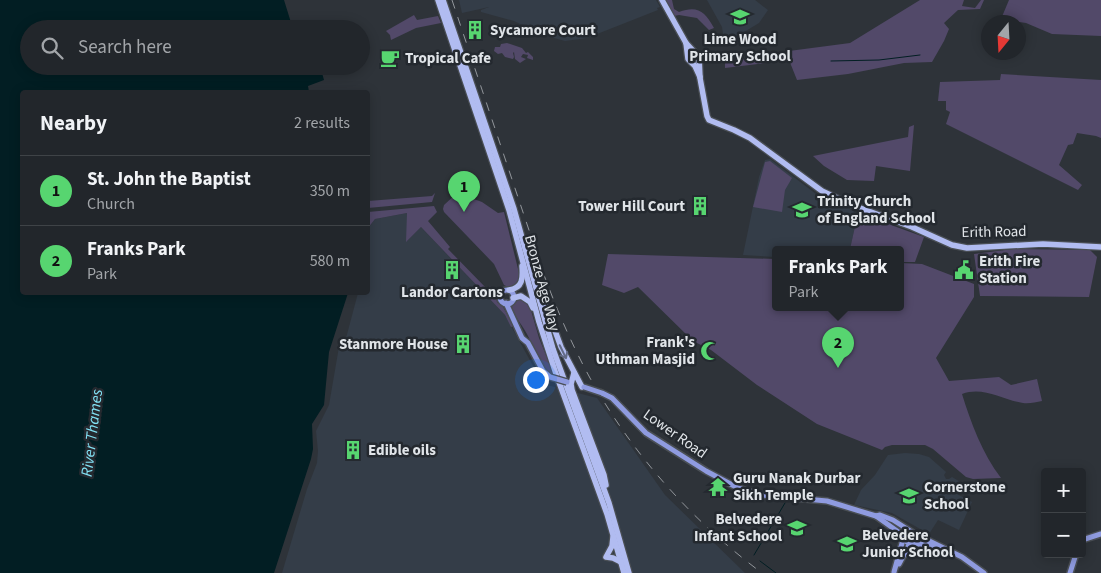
<!DOCTYPE html>
<html lang="en">
<head>
<meta charset="utf-8">
<style>
	:root { --surface:#22262b; --page:#2a2e33; --text:#f1f3f6; --muted:#a2a5a9; --line:#3f4347; --accent:#57d570 }
	body { margin:0; font-family:"Source Sans 3",sans-serif; background:var(--page); color:var(--text) }
	.controls { position:absolute; right:15px; bottom:15px; display:grid; overflow:hidden; border-radius:5px; box-shadow:0 2px 12px #0003 }
	.controls button { width:45px; height:45px; display:grid; place-items:center; padding:0; border:0; border-bottom:1px solid var(--line); background:var(--surface); color:var(--text); font:25px sans-serif }
	.compass { position:absolute; left:981px; top:15px; width:45px; height:45px; border-radius:50%; background:var(--surface); box-shadow:0 2px 12px #0003; rotate:198deg }
	.you { position:absolute; left:535px; top:379px; width:18px; height:18px; margin:-12px; border:4px solid #fff; border-radius:50%; background:#1a73e8; box-shadow:0 0 0 8px #1a73e833 }
	.badge { display:grid; place-items:center; width:32px; height:32px; border-radius:50%; background:var(--accent); color:#111; font-size:16px; font-weight:700 }
	.pin { position:absolute; translate:-50% -41px; filter:drop-shadow(0 1px 2px #0008) }
	.pin::after { content:''; position:absolute; top:26px; width:18px; height:15px; background:inherit; clip-path:polygon(0 0,100% 0,50% 100%) }
	.popup { position:absolute; left:772px; top:246px; width:132px; height:65px; box-sizing:border-box; display:grid; place-content:center; border-radius:5px; background:var(--surface); filter:drop-shadow(0 1px 4px #0005); font-size:16px; white-space:nowrap; color:var(--muted) }
	.popup b { font-size:19px; color:var(--text) }
	.popup::after { content:''; position:absolute; left:50%; top:100%; margin-left:-10px; border:10px solid transparent; border-top-color:var(--surface) }
	.list { margin:0; padding:0; list-style:none }
	h2 { display:flex; justify-content:space-between; align-items:center; height:65px; margin:0; padding:0 20px; font-size:21px }
	h2 small { font-size:16px; font-weight:400; color:var(--muted) }
	.list li { display:grid; grid-template-columns:32px 1fr auto; gap:15px; align-items:center; box-sizing:border-box; height:70px; padding:0 20px; border-top:1px solid var(--line) }
	.list b { display:block; font-size:19px; white-space:nowrap }
	.list p { margin:0; font-size:16px; white-space:nowrap; color:var(--muted) }
	.list em { font-size:16px; font-style:normal; color:var(--muted) }
	.icon { flex:none; width:28px; height:28px; fill:none; stroke:currentColor; stroke-width:2; stroke-linecap:round; stroke-linejoin:round }
	.map { position:relative; flex:none; width:1101px; height:573px; overflow:hidden }
	.search { position:absolute; background:var(--surface); box-shadow:0 2px 12px #0003; left:20px; top:20px; width:350px; height:55px; display:flex; align-items:center; gap:12px; box-sizing:border-box; padding:0 18px; border-radius:28px; color:var(--muted); font-size:19px }
	.panel { position:absolute; background:var(--surface); box-shadow:0 2px 12px #0003; left:20px; top:90px; width:350px; height:205px; border-radius:5px }
	.map>svg:first-child { display:block }
</style>
</head>
<body>
<div class="map">
<svg width="1101" height="573" viewBox="0 0 1101 573">
	<rect width="100%" height="100%" fill="#2e3339"/>
	<g fill="#343d48">
		<path d="M459,0H656L660,7L657,8L658,10L587,38L565,41L543,35L514,21L481,12V10L489,7L462,13Z"/>
		<path d="M707,0H755L768,10L759,23L731,40L723,34L722,27Z"/>
		<path d="M770,159L816,194L858,213L850,249H776L775,257L743,255L759,177L765,160Z"/>
		<path d="M407,213V241L421,227L505,315L543,384L597,398L665,495L745,573H282L307,489L317,463L318,451L316,431L329,405L340,341L345,342L358,293L368,292V228L375,219Z"/>
		<path d="M905,453L919,454L929,457L946,472L944,475L946,479H949L952,477L962,483L955,493L972,502L959,530L938,520L929,534L892,513L854,505L861,490L875,475L888,455Z"/>
	</g>
	<g fill="#524969">
		<path d="M663,0H672L674,9L679,12C697,5 705,11 714,28L709,30L697,18L679,15L674,16Z"/>
		<path d="M920,0H964L962,6L975,8L981,0H984L980,9L958,10L944,23L949,29L944,41L932,62L904,63L848,74L797,80L789,60L725,68V63L789,51L850,43Z"/>
		<path d="M1009,0H1101V36L1052,34L1026,23L1001,19Z"/>
		<path d="M414,15L417,20L438,16L441,23L416,28L391,40L390,35L386,31Z"/>
		<path d="M507,43L522,48L526,53L528,52L533,57V60L527,58L528,55L523,54L521,57L526,59L520,63L515,59L514,52L513,53L514,57L513,59L505,57L502,53L498,54L494,51L495,47H500L501,44Z"/>
		<path d="M1001,74L1101,80V138L1096,136L1077,133L1073,144L1068,145L1059,165L1082,185L1078,190L946,124L950,112L946,110V101H938L940,82L1000,80Z"/>
		<path d="M914,125L910,171L876,166L874,181L847,180L824,166L813,156L908,137L909,127Z"/>
		<path d="M770,161L792,178L785,190L782,212L753,207L765,162Z"/>
		<path d="M435,193L432,202L368,208V201L432,196Z"/>
		<path d="M457,193L482,202L498,213L504,212L520,277L516,285L508,287L504,285L494,264L444,212L443,209L444,205Z"/>
		<path d="M434,206L437,212L428,221L450,247L448,249L487,289L490,286L495,293L497,302L503,307L514,326L511,327L505,315L421,227L406,242L407,213L375,219L368,228V212Z"/>
		<path d="M858,213L924,237L915,262H901L900,249H850Z"/>
		<path d="M1013,249L1090,250L1097,257L1089,297L980,296L974,254Z"/>
		<path d="M608,254L775,259L776,307H900L901,263L922,264L974,284V297L936,358L949,381L999,377L1011,385L1037,379L1042,401C1036,402 1029,404 1023,403C1002,400 984,386 962,394C971,423 982,453 1001,478L973,479L966,477L933,449L925,445H892L885,447L882,450L817,424L757,385L711,350L693,341L638,287L624,293L602,285Z"/>
		<path d="M519,298L525,300L530,307L539,338L554,375H551C539,366 535,351 529,338C524,326 513,317 511,303Z"/>
	</g>
	<path fill="#021e23" d="M0,0H284L293,29H29V66H320L324,80L308,86L309,92H22V292L348,293L329,352L324,405L312,424L313,449L311,459L274,573H0Z"/>
	<g fill="none" stroke-linecap="round" stroke-linejoin="round">
		<g stroke="#021e23" stroke-width="1">
			<path d="M831,61L879,60L920,55"/>
			<path d="M754,555L785,503"/>
			<path d="M760,561L776,573"/>
		</g>
		<g stroke="#4a4f55" stroke-width="8">
			<g id="secondary">
				<circle cx="507" cy="297" r="7"/>
				<path d="M506,303L522,338L528,343L543,371"/>
				<path d="M602,393L612,398L646,433L706,471L738,488L761,495L827,501L876,516L880,515L893,520L915,534L962,557L984,573"/>
				<path d="M876,516L904,536L894,572"/>
				<path d="M904,539L907,542L937,547"/>
				<path d="M1082,540L1101,534"/>
				<path d="M899,564L910,543"/>
				<path d="M1070,573L1076,554"/>
			</g>
		</g>
		<g stroke="#4a4f55" stroke-width="8">
			<g id="primary">
				<path d="M438,0L509,210L539,322L556,374L607,514L624,573"/>
				<path d="M443,0L514,209L553,349L609,503L629,573"/>
				<path d="M662,0L686,43L688,59L695,66L700,77"/>
				<path d="M686,43L699,57L700,78L707,116L709,120L734,130L750,138L822,191L852,205L912,227L952,245L967,248L1043,244L1101,247"/>
				<path d="M509,290C523,288 523,278 522,266"/>
				<path d="M540,290L561,347L582,387"/>
				<path d="M513,298L521,296L530,302L533,308"/>
				<path d="M574,373L571,384L572,390L604,475L606,485"/>
				<path d="M613,537L612,546L606,557L613,558L621,562"/>
			</g>
		</g>
		<use href="#secondary" stroke="#8f9be0" stroke-width="5"/>
		<use href="#primary" stroke="#b1bcf1" stroke-width="5.5"/>
		<path stroke="#92969b" stroke-width="1" stroke-dasharray="9 9" stroke-linecap="butt" d="M452,0L544,275C557,310 572,345 590,378C633,455 692,521 762,573"/>
		<g stroke="#4a4f55" stroke-width="8" stroke-linecap="butt">
			<g id="secondary-bridge">
				<path d="M543,371L550,377L567,382"/>
				<path d="M584,387L602,393"/>
			</g>
		</g>
		<use href="#secondary-bridge" stroke="#8f9be0" stroke-width="5"/>
	</g>
	<defs><path id="oneway-shaft" d="M-6 0H5M1.5-3L5.5 0L1.5 3" fill="none" stroke-width="1.6" stroke-linecap="round" stroke-linejoin="round" transform="scale(1.25)"/></defs>
	<use stroke="#636b86" href="#oneway-shaft" transform="translate(563 352) rotate(64)"/>
	<defs>
		<g id="school-bare" transform="scale(1.5)"><path d="M0-5L7-2L0 1L-7-2ZM-4 1L0 2.5L4 1V4Q0 6-4 4Z" fill="#57d570" stroke="#24292f" stroke-width="2.5" paint-order="stroke"/></g>
		<g id="building-bare" transform="scale(1.5)"><path d="M-4-6H4V6H1V3H-1V6H-4ZM-2.5-4.3h1.7v1.8h-1.7ZM.8-4.3h1.7v1.8H.8ZM-2.5-1h1.7V.8h-1.7ZM.8-1h1.7V.8H.8Z" fill="#57d570" stroke="#24292f" stroke-width="2.5" paint-order="stroke"/></g>
		<g id="cafe-bare" transform="scale(1.5)"><path d="M-5.5-4.5H6V0H3Q3 3.5 0 3.5H-2.5Q-5.5 3.5-5.5 0ZM3-3.2v2h1.7v-2ZM-6 4.5H4V6H-6Z" fill="#57d570" stroke="#24292f" stroke-width="2.5" paint-order="stroke"/></g>
		<g id="civic-bare" transform="scale(1.5)"><path d="M-.6-6.5H3V-4.5H.6V-3L4-1V1h2V6H-6V1h2V-1L-.6-3ZM-1.2 2.5V6h2.4V2.5Z" fill="#57d570" stroke="#24292f" stroke-width="2.5" paint-order="stroke"/></g>
		<g id="mosque-bare" transform="scale(1.5)"><path d="M3.5-4.9A6 6 0 1 0 3.5 4.9A5 5 0 1 1 3.5-4.9Z" fill="#57d570" stroke="#24292f" stroke-width="2.5" paint-order="stroke"/></g>
		<g id="temple-bare" transform="scale(1.5)"><path d="M0-6L5-2H3V0L6.5 2.5H4V6H1.5V3h-3V6H-4V2.5H-6.5L-3 0V-2H-5Z" fill="#57d570" stroke="#24292f" stroke-width="2.5" paint-order="stroke"/></g>
	</defs>
	<g fill-rule="evenodd">
		<use href="#school-bare" x="740" y="17"/>
		<use href="#building-bare" x="475" y="30"/>
		<use href="#cafe-bare" x="390" y="58"/>
		<use href="#building-bare" x="700" y="206"/>
		<use href="#school-bare" x="802" y="210"/>
		<use href="#building-bare" x="452" y="270"/>
		<use href="#civic-bare" x="964" y="270"/>
		<use href="#building-bare" x="463" y="344"/>
		<use href="#mosque-bare" x="710" y="351"/>
		<use href="#building-bare" x="353" y="450"/>
		<use href="#temple-bare" x="718" y="487"/>
		<use href="#school-bare" x="909" y="496"/>
		<use href="#school-bare" x="797" y="528"/>
		<use href="#school-bare" x="847" y="544"/>
	</g>
	<g text-anchor="middle" dominant-baseline="central" stroke-width="5" stroke-linejoin="round" paint-order="stroke">
		<g font-size="15" font-weight="bold" fill="#e0e4e8" stroke="#24292f" text-anchor="start">
			<text x="490" y="30">Sycamore Court</text>
			<text x="740" y="39" text-anchor="middle">Lime Wood<tspan x="740" dy="17">Primary School</tspan></text>
			<text x="405" y="58">Tropical Cafe</text>
			<text x="817" y="201">Trinity Church<tspan x="817" dy="17">of England School</tspan></text>
			<text x="685" y="206" text-anchor="end">Tower Hill Court</text>
			<text x="979" y="261">Erith Fire<tspan x="979" dy="17">Station</tspan></text>
			<text x="452" y="292" text-anchor="middle">Landor Cartons</text>
			<text x="695" y="342" text-anchor="end">Frank's<tspan x="695" dy="17">Uthman Masjid</tspan></text>
			<text x="448" y="344" text-anchor="end">Stanmore House</text>
			<text x="368" y="450">Edible oils</text>
			<text x="733" y="478">Guru Nanak Durbar<tspan x="733" dy="17">Sikh Temple</tspan></text>
			<text x="924" y="487">Cornerstone<tspan x="924" dy="17">School</tspan></text>
			<text x="782" y="519" text-anchor="end">Belvedere<tspan x="782" dy="17">Infant School</tspan></text>
			<text x="862" y="535">Belvedere<tspan x="862" dy="17">Junior School</tspan></text>
		</g>
		<g font-size="15" fill="#e0e4e8" stroke="#24292f">
			<text transform="translate(994 232) rotate(-1)">Erith Road</text>
			<text transform="translate(542 283) rotate(75)">Bronze Age Way</text>
			<text transform="translate(675 434) rotate(35)">Lower Road</text>
		</g>
		<g font-size="16" font-style="italic" fill="#83e3f6" stroke="#24292f">
			<text transform="translate(92 433) rotate(-83)">River Thames</text>
		</g>
	</g>
</svg>
<div class="controls">
<button>+</button>
<button>−</button>
</div>
<svg class="compass" viewBox="-18 -18 36 36"><path d="M0-13l5 13h-10z" fill="#e53935"/><path d="M0 13l5-13h-10z" fill="#a2a5a9"/></svg>
<div class="you"></div>
<div class="pin badge" style="left:464px;top:212px">1</div>
<div class="pin badge" style="left:838px;top:368px">2</div>
<div class="popup"><b>Franks Park</b>Park</div>
<div class="search"><svg class="icon" aria-label="search" viewBox="0 0 24 24"><circle cx="10" cy="10" r="6"/><path d="M15 15l6 6"/></svg>Search here</div>
<section class="panel">
<h2>Nearby<small>2 results</small></h2>
<ul class="list">
<li><span class="badge">1</span><div><b>St. John the Baptist</b><p>Church</p></div><em>350 m</em></li>
<li><span class="badge">2</span><div><b>Franks Park</b><p>Park</p></div><em>580 m</em></li>
</ul>
</section>
</div>
</body>
</html>
